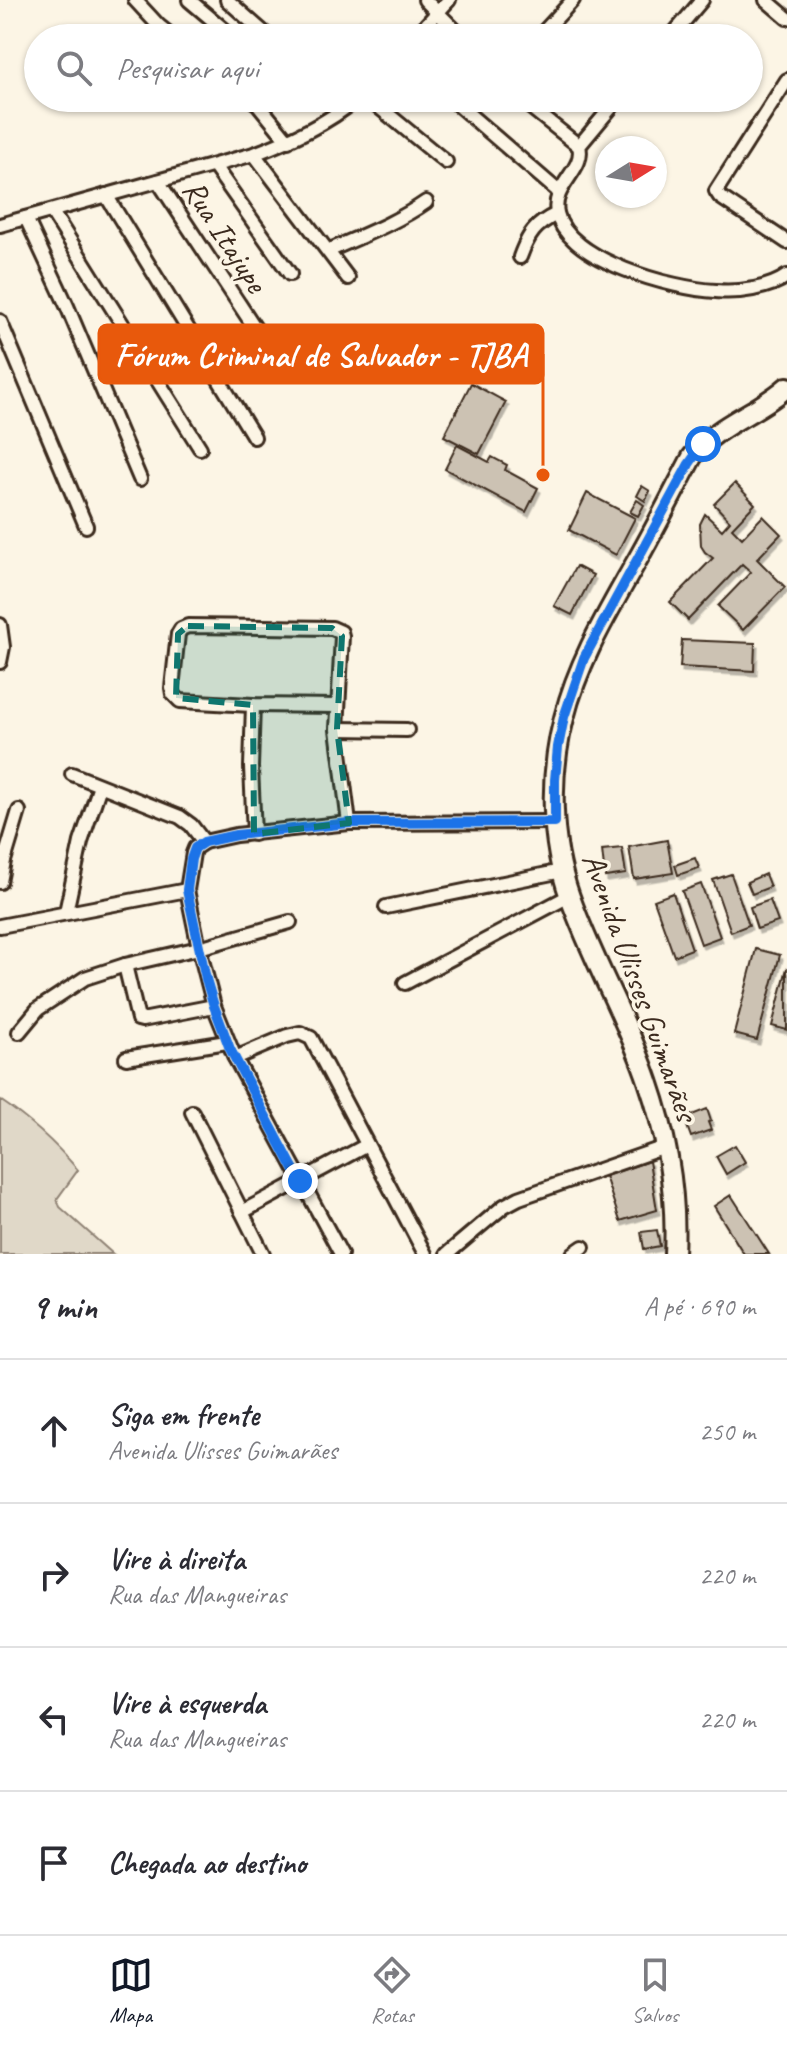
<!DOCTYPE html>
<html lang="pt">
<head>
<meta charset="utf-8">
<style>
	:root { --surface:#fff; --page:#f7f7f7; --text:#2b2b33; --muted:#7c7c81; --line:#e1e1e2; --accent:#111827 }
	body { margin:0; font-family:Caveat,sans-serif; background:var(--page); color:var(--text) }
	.compass { position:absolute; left:595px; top:136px; width:72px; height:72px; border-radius:50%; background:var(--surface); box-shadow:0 2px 6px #0004; rotate:79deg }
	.stop { position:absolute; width:24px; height:24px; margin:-18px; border:6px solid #1a73e8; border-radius:50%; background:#fff }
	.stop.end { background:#1a73e8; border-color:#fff; box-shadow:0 2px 8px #0008 }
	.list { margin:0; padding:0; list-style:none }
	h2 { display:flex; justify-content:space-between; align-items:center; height:104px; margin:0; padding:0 32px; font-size:34px }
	h2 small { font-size:26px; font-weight:400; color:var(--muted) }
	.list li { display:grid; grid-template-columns:52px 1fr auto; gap:24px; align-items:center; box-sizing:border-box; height:144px; padding:0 32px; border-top:2px solid var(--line) }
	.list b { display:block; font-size:30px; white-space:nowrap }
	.list p { margin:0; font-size:26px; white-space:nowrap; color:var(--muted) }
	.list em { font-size:26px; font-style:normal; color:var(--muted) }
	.icon { flex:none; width:44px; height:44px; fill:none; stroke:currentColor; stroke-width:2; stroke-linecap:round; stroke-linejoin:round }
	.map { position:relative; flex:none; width:787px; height:1254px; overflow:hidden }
	.search { position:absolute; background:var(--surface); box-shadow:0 2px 6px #0004; left:24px; right:24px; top:24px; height:88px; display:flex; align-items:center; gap:20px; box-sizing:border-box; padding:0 28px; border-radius:44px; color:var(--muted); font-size:30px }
	.sheet { height:680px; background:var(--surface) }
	nav { display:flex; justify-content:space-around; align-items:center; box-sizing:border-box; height:112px; border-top:2px solid var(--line); background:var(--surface); font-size:22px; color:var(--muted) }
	nav a { display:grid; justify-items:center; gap:4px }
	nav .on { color:var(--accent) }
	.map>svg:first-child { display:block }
</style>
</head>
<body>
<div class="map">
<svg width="787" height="1254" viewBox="0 0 787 1254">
	<defs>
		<filter id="shadow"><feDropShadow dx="2.5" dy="4.5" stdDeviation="0" flood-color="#0004"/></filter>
	</defs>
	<rect width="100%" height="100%" fill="#fcf5e5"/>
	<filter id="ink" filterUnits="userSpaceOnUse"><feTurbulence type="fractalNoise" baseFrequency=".0125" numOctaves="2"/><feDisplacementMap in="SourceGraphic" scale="16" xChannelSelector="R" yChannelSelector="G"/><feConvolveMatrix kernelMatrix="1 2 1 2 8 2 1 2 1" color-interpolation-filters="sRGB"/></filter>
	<g filter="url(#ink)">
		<path fill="#e0d8c8" stroke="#8e8173" stroke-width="2" d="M0,1100C30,1120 55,1143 78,1170L57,1199L60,1207L113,1254H0Z"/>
		<g fill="#ccc2b3" stroke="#3b2a1e" stroke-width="2" filter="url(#shadow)">
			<path d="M471,383L506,402L479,454L444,436Z"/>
			<path d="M457,445L489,462L492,457L507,465L505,470L538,488L526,512L445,469Z"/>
			<path d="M735,483L755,504L732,528L742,538L763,516L781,534L757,559L785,587L743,630L718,606L751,572L742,564L688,620L670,602L713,558L705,552L701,546L700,524L705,514L722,530L730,521L714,504Z"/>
			<path d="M642,486L650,491L645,501L637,496Z"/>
			<path d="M587,493L635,518L616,555L569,530Z"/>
			<path d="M637,500L644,505L638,516L630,512Z"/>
			<path d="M576,566L593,575L572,615L554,606Z"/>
			<path d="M682,640L755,643L754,671L680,667Z"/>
			<path d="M667,840L673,873L634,879L629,847Z"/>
			<path d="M622,848L626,874L605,877L602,850Z"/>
			<path d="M695,858L699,868L678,875L675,865Z"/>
			<path d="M731,874L749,925L731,932L713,880Z"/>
			<path d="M765,874L770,887L752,894L747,882Z"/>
			<path d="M701,884L720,937L701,944L682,891Z"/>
			<path d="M673,893L692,949L674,956L654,900Z"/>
			<path d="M770,900L778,922L757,929L750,907Z"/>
			<path d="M756,949L780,955L757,1040L734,1034Z"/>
			<path d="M787,968V1030L772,1026Z"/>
			<path d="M707,1109L711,1121L708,1122L711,1130L691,1137L684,1118Z"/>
			<path d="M735,1145L745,1162L726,1174L716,1156Z"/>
			<path d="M649,1161L657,1210L620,1221L605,1176Z"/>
			<path d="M731,1195L769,1254H744L714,1206Z"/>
			<path d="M657,1230L660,1246L644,1249L641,1232Z"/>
		</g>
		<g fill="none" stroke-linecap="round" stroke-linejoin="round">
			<g stroke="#3b2a1e" stroke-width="18">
				<g id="street">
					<path d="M135,0L159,26L174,38"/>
					<path d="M189,0L234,38"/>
					<path d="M227,0L270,38"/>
					<path d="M425,0L457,32L467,38"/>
					<path d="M766,0L787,18"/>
					<path d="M414,38L449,0"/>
					<path d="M538,38L573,0"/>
					<path d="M670,38L702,0"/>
					<path d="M787,80L716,191L720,197L787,242"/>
					<path d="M250,98L258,104L288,141"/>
					<path d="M368,98L446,162"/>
					<path d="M450,98L559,192"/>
					<path d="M519,98L579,146"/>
					<path d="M619,98L579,146C586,169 551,186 557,213C567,261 674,289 716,291C737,293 769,289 787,276"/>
					<path d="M254,154L348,278"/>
					<path d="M214,166L290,274"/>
					<path d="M158,181L276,360"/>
					<path d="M106,195L254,437"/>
					<path d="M52,212L200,448"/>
					<path d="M26,218L67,306L140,479"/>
					<path d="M0,225L254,154C291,140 327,124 358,98"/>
					<path d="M328,251C361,236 396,223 426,202"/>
					<path d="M520,257C528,235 535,224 557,214"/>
					<path d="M0,321L86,526"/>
					<path d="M0,625L3,647L0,662"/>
					<path d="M253,705L251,767L254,834"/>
					<path d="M337,706L253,705L180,701L173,694L172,688L178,634L181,629L188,626L332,628L341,632L342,636L337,729L349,823"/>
					<path d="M337,729L407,730"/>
					<path d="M72,774L180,817L191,825L204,842"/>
					<path d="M0,882L4,861L19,811"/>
					<path d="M386,907L562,871"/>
					<path d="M66,912L81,842L100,786"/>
					<path d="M0,926L187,890"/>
					<path d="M125,965L138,1019L142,1020L214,1006"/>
					<path d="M405,983L569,896"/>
					<path d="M19,1032L38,1009L85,978L125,965L199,948L290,922"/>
					<path d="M126,1058L227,1042"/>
					<path d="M235,1058L287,1036L300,1033L311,1038L425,1254"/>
					<path d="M192,1112L263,1254"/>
					<path d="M242,1212L367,1145"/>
					<path d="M341,1254L235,1058L214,1006L199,948L187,890L193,853L195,848L204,842L236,835L349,823L555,822"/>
					<path d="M447,1254L504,1206L519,1198L665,1147"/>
					<path d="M573,1254L583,1247"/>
				</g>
			</g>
			<g stroke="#3b2a1e" stroke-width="24">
				<path id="secondary" d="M674,1254C677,1196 667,1136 648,1081C627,1018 592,960 570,897C550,841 549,775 564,718C578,662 607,614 635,564C655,529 673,493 692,457C715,425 758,413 787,387"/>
			</g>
			<use href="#street" stroke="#fcf5e5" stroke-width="12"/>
			<use href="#secondary" stroke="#fcf5e5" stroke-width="18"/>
		</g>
	</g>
	<g fill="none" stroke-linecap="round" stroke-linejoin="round" filter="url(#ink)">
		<path stroke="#1a73e8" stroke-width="10" d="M300,1181L230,1049L214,1006L206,979L187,890L191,859L195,848L204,842L236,835L349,823L555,822V780L558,747L564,717L584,658L689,464L703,444"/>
	</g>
	<path fill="#0f766e" fill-opacity="0.2" stroke="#0f766e" stroke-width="6" stroke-dasharray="16 10" stroke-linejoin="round" d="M188,626L332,628L342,636L337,729L349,823L254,834L253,705L176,698L178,634Z"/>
	<g text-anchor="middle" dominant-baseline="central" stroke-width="7" stroke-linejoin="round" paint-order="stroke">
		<g font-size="32" fill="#3b2a1e" stroke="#fcf5e5">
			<text transform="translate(225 236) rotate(57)">Rua Itajupe</text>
			<text transform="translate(640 987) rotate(70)">Avenida Ulisses Guimarães</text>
		</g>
	</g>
	<path fill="none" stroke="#e8590c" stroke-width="3" d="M543 475L543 354"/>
	<circle fill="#e8590c" stroke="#fcf5e5" stroke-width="3" cx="543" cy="475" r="8"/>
	<rect fill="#e8590c" stroke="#e8590c" stroke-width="3" x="99" y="325" width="444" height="58" rx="8"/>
	<g font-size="34" text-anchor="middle" font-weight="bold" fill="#fff">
		<text x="321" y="366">Fórum Criminal de Salvador - TJBA</text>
	</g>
</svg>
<svg class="compass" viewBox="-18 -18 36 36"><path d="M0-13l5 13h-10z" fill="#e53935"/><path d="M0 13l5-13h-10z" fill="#7c7c81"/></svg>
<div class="stop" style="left:703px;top:444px"></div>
<div class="stop end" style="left:300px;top:1181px"></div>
<div class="search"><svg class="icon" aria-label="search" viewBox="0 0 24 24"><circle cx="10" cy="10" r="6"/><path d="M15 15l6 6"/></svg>Pesquisar aqui</div>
</div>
<section class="sheet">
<h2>9 min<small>A pé · 690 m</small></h2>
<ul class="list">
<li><svg class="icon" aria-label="ahead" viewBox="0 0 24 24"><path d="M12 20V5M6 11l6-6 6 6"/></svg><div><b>Siga em frente</b><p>Avenida Ulisses Guimarães</p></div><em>250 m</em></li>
<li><svg class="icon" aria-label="right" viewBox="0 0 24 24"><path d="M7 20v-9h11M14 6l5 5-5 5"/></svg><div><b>Vire à direita</b><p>Rua das Mangueiras</p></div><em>220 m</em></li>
<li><svg class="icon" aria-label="left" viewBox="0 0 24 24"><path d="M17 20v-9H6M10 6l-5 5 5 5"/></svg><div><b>Vire à esquerda</b><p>Rua das Mangueiras</p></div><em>220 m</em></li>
<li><svg class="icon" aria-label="arrive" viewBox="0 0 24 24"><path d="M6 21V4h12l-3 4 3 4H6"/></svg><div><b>Chegada ao destino</b></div></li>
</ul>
</section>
<nav>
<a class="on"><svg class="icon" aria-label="map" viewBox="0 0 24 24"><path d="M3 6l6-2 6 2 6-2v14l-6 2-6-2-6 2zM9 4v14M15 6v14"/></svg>Mapa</a>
<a><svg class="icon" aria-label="directions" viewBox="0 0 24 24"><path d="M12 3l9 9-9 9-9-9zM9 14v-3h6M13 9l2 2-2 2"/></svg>Rotas</a>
<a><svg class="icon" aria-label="saved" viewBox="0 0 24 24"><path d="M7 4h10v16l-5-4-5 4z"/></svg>Salvos</a>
</nav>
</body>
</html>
